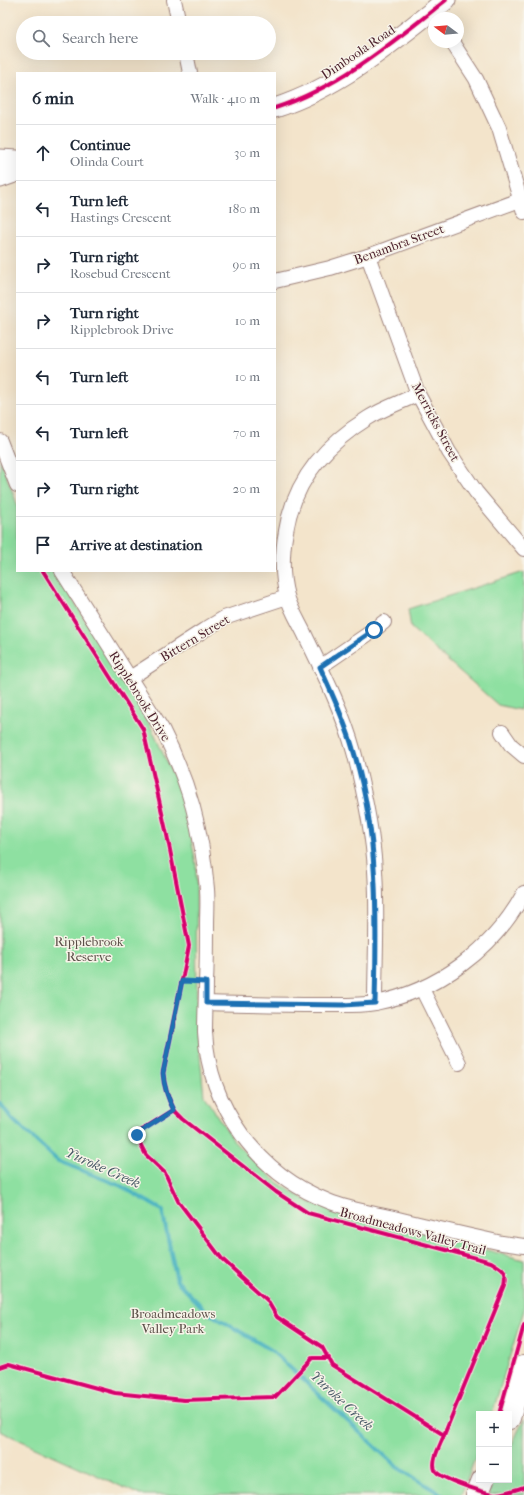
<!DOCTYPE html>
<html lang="en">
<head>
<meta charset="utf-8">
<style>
	:root { --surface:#fff; --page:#f2f2f3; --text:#1f2937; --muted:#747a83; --line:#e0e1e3 }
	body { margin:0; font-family:"IM FELL French Canon",serif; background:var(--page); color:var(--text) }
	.controls { position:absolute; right:12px; bottom:12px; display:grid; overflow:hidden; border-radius:0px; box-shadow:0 4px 16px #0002 }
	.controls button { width:36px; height:36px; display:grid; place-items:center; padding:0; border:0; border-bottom:1px solid var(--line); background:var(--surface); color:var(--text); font:20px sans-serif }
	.compass { position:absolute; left:428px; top:12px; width:36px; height:36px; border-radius:50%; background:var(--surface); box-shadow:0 4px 16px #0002; rotate:286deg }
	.stop { position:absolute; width:12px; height:12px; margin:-9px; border:3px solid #1f6fb2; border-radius:50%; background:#fff }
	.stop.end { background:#1f6fb2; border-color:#fff; box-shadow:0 1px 4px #0008 }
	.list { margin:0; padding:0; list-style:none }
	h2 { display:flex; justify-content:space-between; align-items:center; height:52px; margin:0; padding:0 16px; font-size:17px }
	h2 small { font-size:13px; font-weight:400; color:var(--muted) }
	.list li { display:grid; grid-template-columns:26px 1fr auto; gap:12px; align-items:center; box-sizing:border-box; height:56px; padding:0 16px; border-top:1px solid var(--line) }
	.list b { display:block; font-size:15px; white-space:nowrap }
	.list p { margin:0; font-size:13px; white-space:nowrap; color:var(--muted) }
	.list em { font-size:13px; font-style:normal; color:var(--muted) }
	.icon { flex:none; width:22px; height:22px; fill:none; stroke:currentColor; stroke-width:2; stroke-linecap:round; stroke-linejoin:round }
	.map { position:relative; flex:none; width:524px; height:1495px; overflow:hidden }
	.search { position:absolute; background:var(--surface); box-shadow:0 4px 16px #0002; left:16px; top:16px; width:260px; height:44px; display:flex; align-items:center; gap:10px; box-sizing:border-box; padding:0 14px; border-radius:22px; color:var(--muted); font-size:15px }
	.panel { position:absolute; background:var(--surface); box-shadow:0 4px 16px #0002; left:16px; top:72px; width:260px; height:500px; border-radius:0px }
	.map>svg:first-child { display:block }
</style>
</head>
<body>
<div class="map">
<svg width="524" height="1495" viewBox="0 0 524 1495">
	<rect width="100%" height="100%" fill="#f7f3e8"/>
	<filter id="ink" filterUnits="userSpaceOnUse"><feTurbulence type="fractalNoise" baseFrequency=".025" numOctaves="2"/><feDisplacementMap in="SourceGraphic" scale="8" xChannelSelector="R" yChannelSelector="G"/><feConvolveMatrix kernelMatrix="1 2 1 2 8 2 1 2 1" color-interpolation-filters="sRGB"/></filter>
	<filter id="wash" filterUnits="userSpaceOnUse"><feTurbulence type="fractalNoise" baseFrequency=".012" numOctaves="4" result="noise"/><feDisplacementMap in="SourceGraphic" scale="16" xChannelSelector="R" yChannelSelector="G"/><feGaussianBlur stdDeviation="0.9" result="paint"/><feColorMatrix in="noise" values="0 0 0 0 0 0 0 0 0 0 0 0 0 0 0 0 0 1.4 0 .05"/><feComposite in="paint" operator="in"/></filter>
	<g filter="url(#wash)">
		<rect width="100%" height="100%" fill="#f3e4cb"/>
		<g fill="#8ee0a1" stroke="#6c8066">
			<path d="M0,459L17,504V571H55L150,725L183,797L196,864L197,1026L204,1096L236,1144L278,1183L309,1202L524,1260V1310L492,1414H479V1448L461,1495H140L0,1431Z"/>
			<path d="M524,572V691L520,710L498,705L411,628L408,609Z"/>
			<path d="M524,1419V1495H488L495,1480H509V1450Z"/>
		</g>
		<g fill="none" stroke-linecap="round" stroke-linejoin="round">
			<path stroke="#43b1bf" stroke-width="4" d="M0,1103L12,1119L58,1161L121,1186L162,1210L177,1281L207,1312L271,1350L397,1467L442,1495"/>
		</g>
	</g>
	<g filter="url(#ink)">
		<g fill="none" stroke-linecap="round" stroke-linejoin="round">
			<g stroke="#9e827b" stroke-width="16">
				<g id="street">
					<path d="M174,0L179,23"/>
					<path d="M452,42L476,79L499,128L524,212"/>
					<path d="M186,53L190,73"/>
					<path d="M368,256L418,394L449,452L476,492L524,549"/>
					<path d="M275,281L330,268L368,256L520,200"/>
					<path d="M0,441L17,485"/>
					<path d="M62,571L162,729C189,782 202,830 207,889C208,901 207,913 207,925C207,944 207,963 206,982C206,999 205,1015 205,1032C209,1107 258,1174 328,1201C350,1210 372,1213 394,1218C430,1227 466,1235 502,1243L524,1246"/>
					<path d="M320,667L374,630L384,622"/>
					<path d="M130,678L204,630L224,618L287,597"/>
					<path d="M502,732L511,745L524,756"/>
					<path d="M422,989L459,1063"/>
					<path d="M206,1003C243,1004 280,1005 318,1005C337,1005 357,1006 375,1003C438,991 494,949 524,893"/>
					<path d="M375,1003C375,959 378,915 375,871C373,831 364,791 354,752C343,712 324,674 306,637C300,624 291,610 287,596C281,575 282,553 286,531C294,481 326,444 368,418C384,408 402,402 418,394"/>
				</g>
			</g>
			<g stroke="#9e827b" stroke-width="21">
				<g id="secondary">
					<path d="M275,108C340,87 393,42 446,0"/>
					<path d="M0,159L17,160"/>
					<path d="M0,178L17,172"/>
				</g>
			</g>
			<g stroke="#9e827b" stroke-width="24">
				<g id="primary">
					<path d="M509,1418L524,1366"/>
					<path d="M477,1495L483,1480"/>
				</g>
			</g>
			<use href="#street" stroke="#fff" stroke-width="14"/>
			<use href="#secondary" stroke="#fff" stroke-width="19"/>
			<use href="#primary" stroke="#fff" stroke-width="22"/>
			<g stroke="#f7f3e8" stroke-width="6">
				<g id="cycleway">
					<path d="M275,108C340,87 393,42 446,0"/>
					<path d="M43,571L143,729L167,835L189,946L163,1073C164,1087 167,1097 174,1110L140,1131L137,1135V1138L146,1155L165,1173L178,1201L222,1259L267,1300L277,1317L322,1347L332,1365L444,1435C441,1444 431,1460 435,1470C439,1479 487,1494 497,1494C506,1493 515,1490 524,1487"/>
					<path d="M174,1110L183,1119L276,1192L308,1213L491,1262C503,1269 508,1272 505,1286L444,1435"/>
					<path d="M0,1367L9,1364L115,1393L184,1400L275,1397L312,1358H329"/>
					<path d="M499,1414L524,1325"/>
				</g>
			</g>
			<use href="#cycleway" stroke="#d6006c" stroke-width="4"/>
		</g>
	</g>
	<g fill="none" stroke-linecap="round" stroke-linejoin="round" filter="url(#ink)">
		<path stroke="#1f6fb2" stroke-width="5" d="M137,1135L140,1132L174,1110C167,1097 164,1087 163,1073L182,981L206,982V1003L343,1005L375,1003C377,918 379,832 353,749C345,721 332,694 320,667L374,630"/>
	</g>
	<g text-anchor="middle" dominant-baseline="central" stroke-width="3" stroke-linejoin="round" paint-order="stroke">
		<g font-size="13" fill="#4a1f2b" stroke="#f7f3e8">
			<text transform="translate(358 52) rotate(-34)">Dimboola Road</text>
			<text transform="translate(399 244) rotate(-20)">Benambra Street</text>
			<text transform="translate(436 422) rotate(62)">Merricks Street</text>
			<text transform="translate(195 638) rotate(-31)">Bittern Street</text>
			<text transform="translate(140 696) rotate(58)">Ripplebrook Drive</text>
			<text transform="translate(413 1231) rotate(15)">Broadmeadows Valley Trail</text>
		</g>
		<g font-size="13" fill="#5b4f48" stroke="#f7f3e8">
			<text x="89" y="941">Ripplebrook<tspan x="89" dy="15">Reserve</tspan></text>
			<text x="173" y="1313">Broadmeadows<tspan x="173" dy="15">Valley Park</tspan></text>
		</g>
		<g font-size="14" font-style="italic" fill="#475966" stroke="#f7f3e8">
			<text transform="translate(103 1168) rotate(24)">Yuroke Creek</text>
			<text transform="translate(342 1401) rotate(43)">Yuroke Creek</text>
		</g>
	</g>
</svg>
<div class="controls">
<button>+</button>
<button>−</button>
</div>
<svg class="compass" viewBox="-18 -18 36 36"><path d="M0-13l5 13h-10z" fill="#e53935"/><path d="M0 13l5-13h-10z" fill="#747a83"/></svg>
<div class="stop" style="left:374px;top:630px"></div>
<div class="stop end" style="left:137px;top:1135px"></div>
<div class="search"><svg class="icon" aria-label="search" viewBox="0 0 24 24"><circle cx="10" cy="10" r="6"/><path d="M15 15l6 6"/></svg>Search here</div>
<section class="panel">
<h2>6 min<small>Walk · 410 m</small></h2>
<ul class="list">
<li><svg class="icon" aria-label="ahead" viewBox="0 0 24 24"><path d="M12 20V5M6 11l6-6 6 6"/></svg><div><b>Continue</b><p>Olinda Court</p></div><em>30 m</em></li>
<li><svg class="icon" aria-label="left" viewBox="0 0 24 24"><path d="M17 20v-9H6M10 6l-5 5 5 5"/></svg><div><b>Turn left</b><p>Hastings Crescent</p></div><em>180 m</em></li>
<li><svg class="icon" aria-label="right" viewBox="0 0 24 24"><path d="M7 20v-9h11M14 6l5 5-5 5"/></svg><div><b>Turn right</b><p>Rosebud Crescent</p></div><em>90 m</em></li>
<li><svg class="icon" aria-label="right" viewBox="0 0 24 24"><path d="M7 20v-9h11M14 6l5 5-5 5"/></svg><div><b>Turn right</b><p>Ripplebrook Drive</p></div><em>10 m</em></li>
<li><svg class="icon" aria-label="left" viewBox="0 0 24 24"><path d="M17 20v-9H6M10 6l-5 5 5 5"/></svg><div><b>Turn left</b></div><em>10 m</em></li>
<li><svg class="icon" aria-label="left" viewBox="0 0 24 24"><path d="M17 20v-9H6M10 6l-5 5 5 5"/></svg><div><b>Turn left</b></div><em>70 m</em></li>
<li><svg class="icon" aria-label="right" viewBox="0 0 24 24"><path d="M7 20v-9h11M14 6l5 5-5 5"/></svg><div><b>Turn right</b></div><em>20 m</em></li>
<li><svg class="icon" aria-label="arrive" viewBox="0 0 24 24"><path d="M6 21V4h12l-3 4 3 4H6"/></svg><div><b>Arrive at destination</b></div></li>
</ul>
</section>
</div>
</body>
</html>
